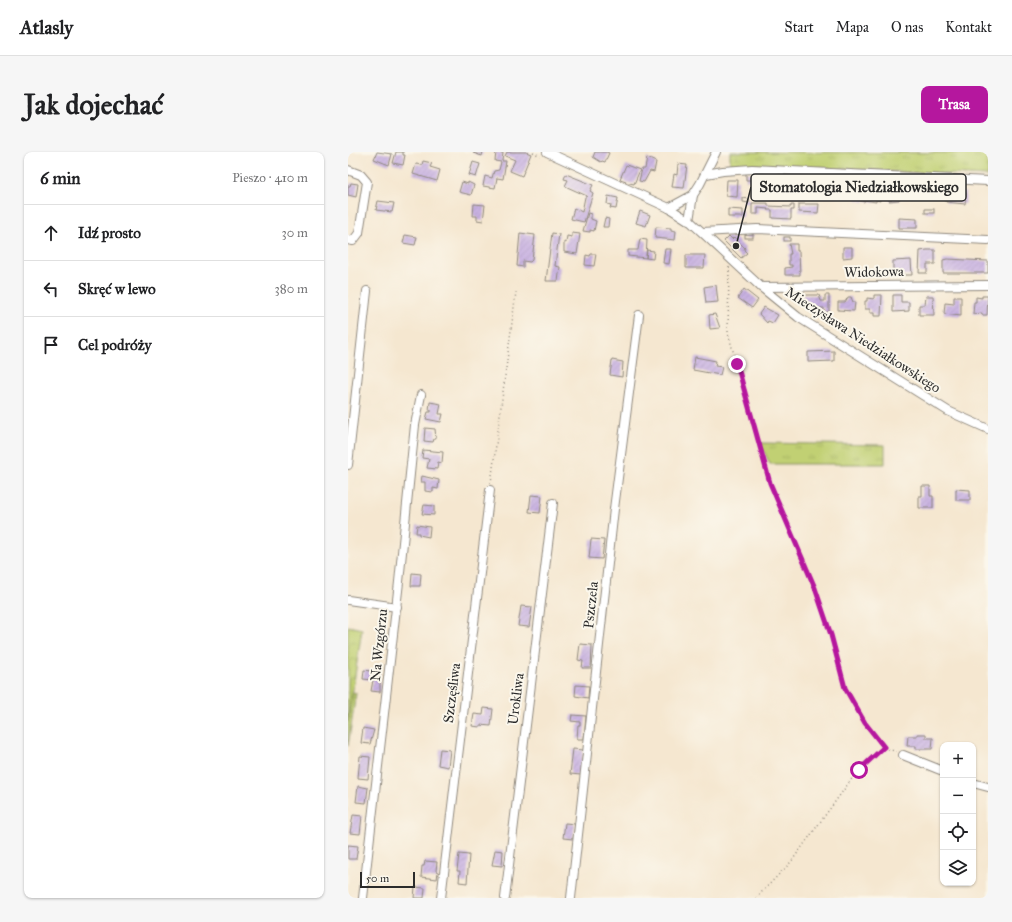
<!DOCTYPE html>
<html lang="pl">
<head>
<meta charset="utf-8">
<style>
	:root { --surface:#fff; --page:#f6f6f6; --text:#202124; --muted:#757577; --line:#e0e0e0; --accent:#b5179e }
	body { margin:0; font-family:"IM FELL Great Primer",serif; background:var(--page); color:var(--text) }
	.controls { position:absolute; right:12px; bottom:12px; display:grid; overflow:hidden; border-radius:8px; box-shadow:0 1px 3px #0004 }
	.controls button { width:36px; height:36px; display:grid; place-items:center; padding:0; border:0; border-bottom:1px solid var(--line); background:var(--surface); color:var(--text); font:20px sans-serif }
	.scale { position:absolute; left:12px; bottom:10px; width:55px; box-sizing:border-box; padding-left:4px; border:2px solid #2b2b2b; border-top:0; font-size:11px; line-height:14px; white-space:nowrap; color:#2b2b2b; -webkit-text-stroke:3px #fbf7ec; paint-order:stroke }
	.stop { position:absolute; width:12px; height:12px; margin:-9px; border:3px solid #b5179e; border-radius:50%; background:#fff }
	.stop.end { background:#b5179e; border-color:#fff; box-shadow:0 1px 4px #0008 }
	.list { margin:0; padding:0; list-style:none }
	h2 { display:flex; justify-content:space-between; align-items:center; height:52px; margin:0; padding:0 16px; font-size:17px }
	h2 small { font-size:13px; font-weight:400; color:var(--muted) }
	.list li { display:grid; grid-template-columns:26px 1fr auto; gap:12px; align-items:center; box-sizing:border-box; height:56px; padding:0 16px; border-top:1px solid var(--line) }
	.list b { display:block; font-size:15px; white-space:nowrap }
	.list em { font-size:13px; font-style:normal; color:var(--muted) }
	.icon { flex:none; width:22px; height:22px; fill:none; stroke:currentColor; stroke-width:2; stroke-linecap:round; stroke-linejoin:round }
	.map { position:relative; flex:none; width:640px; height:746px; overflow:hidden; border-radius:8px }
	header { display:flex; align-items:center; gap:24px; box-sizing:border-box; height:56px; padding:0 20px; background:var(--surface); border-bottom:1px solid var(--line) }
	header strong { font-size:19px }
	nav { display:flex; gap:22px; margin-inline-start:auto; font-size:14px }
	.intro { display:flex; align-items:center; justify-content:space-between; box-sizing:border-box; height:96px; padding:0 24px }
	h1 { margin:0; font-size:28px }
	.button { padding:10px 18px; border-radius:8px; background:var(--accent); color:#fff; font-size:14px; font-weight:700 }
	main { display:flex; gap:24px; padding:0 24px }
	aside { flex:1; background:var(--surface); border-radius:8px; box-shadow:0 1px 3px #0004 }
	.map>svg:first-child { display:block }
</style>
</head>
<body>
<header>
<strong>Atlasly</strong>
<nav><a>Start</a><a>Mapa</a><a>O nas</a><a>Kontakt</a></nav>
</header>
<div class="intro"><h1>Jak dojechać</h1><a class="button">Trasa</a></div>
<main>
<aside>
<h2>6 min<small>Pieszo · 410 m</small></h2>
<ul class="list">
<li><svg class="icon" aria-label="ahead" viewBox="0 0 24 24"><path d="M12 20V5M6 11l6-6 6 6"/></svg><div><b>Idź prosto</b></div><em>30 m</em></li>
<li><svg class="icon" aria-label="left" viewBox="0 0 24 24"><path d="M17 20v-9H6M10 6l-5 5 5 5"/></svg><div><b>Skręć w lewo</b></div><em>380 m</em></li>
<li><svg class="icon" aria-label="arrive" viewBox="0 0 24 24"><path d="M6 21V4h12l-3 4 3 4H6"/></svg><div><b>Cel podróży</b></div></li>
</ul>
</aside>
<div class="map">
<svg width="640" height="746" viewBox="0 0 640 746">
	<defs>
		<pattern id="grass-tufts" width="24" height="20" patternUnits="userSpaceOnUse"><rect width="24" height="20" fill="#c1d073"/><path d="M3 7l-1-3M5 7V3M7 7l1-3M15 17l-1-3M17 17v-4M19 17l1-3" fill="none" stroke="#a6b364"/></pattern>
		<pattern id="park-crowns" width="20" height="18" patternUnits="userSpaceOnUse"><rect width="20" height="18" fill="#c1d073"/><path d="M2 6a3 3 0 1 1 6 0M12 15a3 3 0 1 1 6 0" fill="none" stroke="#a6b364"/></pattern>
		<pattern id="building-hatch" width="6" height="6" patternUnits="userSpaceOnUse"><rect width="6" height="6" fill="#c8b1e1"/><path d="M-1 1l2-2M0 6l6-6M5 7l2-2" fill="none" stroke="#ac98c1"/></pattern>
	</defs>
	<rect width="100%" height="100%" fill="#fbf7ec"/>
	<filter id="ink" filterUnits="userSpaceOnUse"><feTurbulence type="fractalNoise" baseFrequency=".025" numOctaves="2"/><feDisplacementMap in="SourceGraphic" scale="8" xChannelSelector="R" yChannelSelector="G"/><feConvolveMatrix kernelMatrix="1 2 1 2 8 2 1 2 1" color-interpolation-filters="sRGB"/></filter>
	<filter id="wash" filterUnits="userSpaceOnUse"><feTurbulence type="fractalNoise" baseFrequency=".012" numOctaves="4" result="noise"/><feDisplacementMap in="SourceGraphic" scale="16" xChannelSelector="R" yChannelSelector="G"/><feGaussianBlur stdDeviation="0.9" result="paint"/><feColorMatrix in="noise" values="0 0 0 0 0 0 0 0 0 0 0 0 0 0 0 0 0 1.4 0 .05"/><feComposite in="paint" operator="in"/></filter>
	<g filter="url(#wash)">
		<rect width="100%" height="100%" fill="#f5e7d0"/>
		<g fill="url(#grass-tufts)" stroke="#767e4f">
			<path d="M382,0L640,1V24L382,12Z"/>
			<path d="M412,291L537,293V312H422Z"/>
			<path d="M0,539L8,541L0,594Z"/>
		</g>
		<path fill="url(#park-crowns)" stroke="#767e4f" d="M0,474L14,477L0,570Z"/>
		<g id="blocks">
			<g fill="url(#building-hatch)">
				<path d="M29,0L44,2L41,13L26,7Z"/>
				<path d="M48,0H55V3H57L55,13L45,11Z"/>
				<path d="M126,0H135L134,4L125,1Z"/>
				<path d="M148,0L155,1L154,9H158L155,27L149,26L147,36L135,34L137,24L144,26L146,19L151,18L153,10L147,9Z"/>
				<path d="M159,0H178L183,2L174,24L162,19L167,8L157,4Z"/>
				<path d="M247,0H259L261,1L257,10L254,9L253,10L245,5Z"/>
				<path d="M299,6L308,10L306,20L302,19L296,30L291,29L294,17H297Z"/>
				<path d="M75,9L84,11L82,15L92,18L89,29L65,22L68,12L74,13Z"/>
				<path d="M125,10L132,12L128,25L121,23Z"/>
				<path d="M330,12L339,13L336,36L324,35L326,22L329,23Z"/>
				<path d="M278,13L292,18L286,32L277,30L278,29L272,27Z"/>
				<path d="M398,21H407L406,28H398Z"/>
				<path d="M218,22L245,33L242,39L245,41L236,70L223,67L226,56L234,60L237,45L239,44L217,34L220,28L216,27Z"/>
				<path d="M379,28H390L389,45L378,44Z"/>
				<path d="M114,30L120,32V30L126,33L123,43L111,40Z"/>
				<path d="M3,31L10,32L8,45L0,43V34H2Z"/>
				<path d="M541,31L552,33L551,48L541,49Z"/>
				<path d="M515,32L519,33L518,34L520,33L532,34V49L528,48V50L516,48V50L508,47V33L514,34Z"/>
				<path d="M599,39L618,41L617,52L598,50Z"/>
				<path d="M260,44L270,46L268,57L262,56L263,53L259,52Z"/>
				<path d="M395,46L401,47V51L395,50Z"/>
				<path d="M30,49L46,51L44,60L28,58Z"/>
				<path d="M404,51H420V54L443,55V53H446V58H443V67L424,66V58H419L420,57L410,56V62H404Z"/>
				<path d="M126,52L137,53L135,69L129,68V64H125Z"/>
				<path d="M451,52H471L470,61L451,60Z"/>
				<path d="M380,57L395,58V65H380Z"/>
				<rect x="577" y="57" width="9" height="4"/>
				<path d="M292,59L302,63L298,74L288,71Z"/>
				<path d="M240,61L243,62V67L248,69L246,79L242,78V80L235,79Z"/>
				<path d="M257,66L261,67L260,75H255Z"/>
				<path d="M551,66L569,67V76H551Z"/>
				<path d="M308,75L323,76V78L328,79L327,88L307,86Z"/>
				<path d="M172,81L187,83L184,108L182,110L175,109V115L169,114Z"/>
				<path d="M204,81L211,82L207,114L212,115L210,129H198Z"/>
				<path d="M224,81L232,82L229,102L216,100V90L218,91L219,84L224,85Z"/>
				<rect x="397" y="82" width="8" height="4"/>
				<path d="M57,83L69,85L67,93L55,91Z"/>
				<path d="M381,84L384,87L386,85L397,96L396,98L399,101L393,106L376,89Z"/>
				<rect x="436" y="85" width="6" height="4"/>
				<path d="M292,87L299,88L298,106L280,104V98H290Z"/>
				<path d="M441,92H449V99H451L452,123H437V116L444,115V113H441V102H443Z"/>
				<path d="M495,95H504V105L495,106Z"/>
				<path d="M317,97H323L321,112L315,111Z"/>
				<path d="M299,98L306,99L305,107L298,106Z"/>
				<path d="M579,98H587V112H579V121H571L572,99Z"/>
				<path d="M243,102H248L246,114L237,113L238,103L242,104Z"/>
				<path d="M338,103H357L356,116H338Z"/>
				<path d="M599,107L640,109V121H595V108Z"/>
				<path d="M563,108L564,123H547V120H545V109Z"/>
				<path d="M368,133L370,150L358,151L356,135Z"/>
				<path d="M396,137L410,148L404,156L390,146Z"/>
				<path d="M455,143H471L473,149H477V143H481V160H476V156H459V151H455Z"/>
				<path d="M526,143H534L533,164H526V161H522V157H517V149H519V146L526,147Z"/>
				<path d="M545,143H553V150H561V159L545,160Z"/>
				<path d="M578,144H585L586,163H571V153H577Z"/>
				<path d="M634,144H640L639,163H634V161L625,162L626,150H628V145L634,146Z"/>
				<path d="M500,145H503L505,150H507L506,159L490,158V150H497Z"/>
				<path d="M606,145H613V164L596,162L597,151L606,152Z"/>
				<path d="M416,155L430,163L425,171L420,169L419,171L411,162Z"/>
				<path d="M367,162L372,176L362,177L361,163Z"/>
				<path d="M486,199V209L460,210V200Z"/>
				<path d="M347,205L368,209L367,214L374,215L372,223L345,218Z"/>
				<path d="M264,208L275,210L274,225L262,223Z"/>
				<path d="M82,250L93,252L91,262H95L93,270L78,267L80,260H83V258H81Z"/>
				<path d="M77,276L87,277L88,287H86L85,290L76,289Z"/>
				<path d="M75,298L95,300L94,311L90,310L89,317L79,316L81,307L74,306Z"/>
				<path d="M74,324L91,328L90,337L85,336V340L77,339V330H73Z"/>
				<path d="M574,334H582V344H585V356H571V344H574Z"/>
				<path d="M608,337L622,338V348H608Z"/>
				<path d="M183,343L194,344L192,361L181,360Z"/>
				<path d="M76,353L86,354V363L74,362Z"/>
				<path d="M69,373L82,375L81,385L71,383V381H68Z"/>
				<path d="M243,387L256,388L254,407L241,406Z"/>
				<path d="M64,421L73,422L72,434H63Z"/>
				<path d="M173,454L184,455L181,475L170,474Z"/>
				<path d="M232,492L244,493L243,516H234L235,509L230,508Z"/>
				<path d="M16,518L32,520V540L23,539L25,528L15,527Z"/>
				<path d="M228,533L241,534L240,546L227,544Z"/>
				<path d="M136,556L145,557L143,574L132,573V575L124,574L126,562L135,563Z"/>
				<path d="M224,563L238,564L236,587H229L230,573H232V570L223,569Z"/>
				<path d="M15,576L26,578L22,592L13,591Z"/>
				<path d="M569,582H578V586H585L584,597H568V594H559L560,584H569Z"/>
				<path d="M92,597L102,598L100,615L90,613Z"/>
				<path d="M225,597L235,598L233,623L222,622Z"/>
				<path d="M12,604L22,605L20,627L10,626Z"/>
				<path d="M10,634L20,636L18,651L8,650Z"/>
				<path d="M5,663L14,664L12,682L2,681Z"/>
				<path d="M217,671L227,672L225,687L215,686Z"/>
				<path d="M0,693L10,694L8,707H0Z"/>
				<path d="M147,698L155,699L154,714L144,713Z"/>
				<path d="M111,702L121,703L119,731L111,730L112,719H109Z"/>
				<path d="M77,709L89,710L88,719L90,720L89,727L73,725L74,714H76Z"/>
				<path d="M67,735L77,736L76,746H66Z"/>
			</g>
		</g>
	</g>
	<g filter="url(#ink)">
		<use href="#blocks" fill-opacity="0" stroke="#90897e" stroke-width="1"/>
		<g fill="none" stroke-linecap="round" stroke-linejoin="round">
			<g stroke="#90897e" stroke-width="10">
				<g id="minor">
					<path d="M199,0L321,56L343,70L413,135L450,165L600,259L640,277"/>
					<path d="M0,18L13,23L19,30L11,81L5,89L0,88"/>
					<path d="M358,22L375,19L404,17L640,29"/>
					<path d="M321,56L345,43L352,32L368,0"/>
					<path d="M341,69L345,43"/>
					<path d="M355,80L409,77L640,88"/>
					<path d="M413,135L640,133"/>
					<path d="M0,313L19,139"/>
					<path d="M0,448L49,455"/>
					<path d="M555,603L595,619"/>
					<path d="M625,631L640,635"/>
					<path d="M15,746L51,430L67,273L73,243"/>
					<path d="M93,746L142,338"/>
					<path d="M157,746L205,351"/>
					<path d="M223,746L266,357L291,163"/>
				</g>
			</g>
			<g stroke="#90897e" stroke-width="1.5" stroke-dasharray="1 3" stroke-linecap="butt">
				<path d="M185,0L192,4"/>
				<path d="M381,115L380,181L422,331L467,436L483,483L497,536L517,571L532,591L536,595L548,600"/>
				<path d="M143,331L168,140"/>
				<path d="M408,746L443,710L511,617L535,595"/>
			</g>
			<use href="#minor" stroke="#fff" stroke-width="8"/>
		</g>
	</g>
	<g fill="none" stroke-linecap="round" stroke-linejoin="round" filter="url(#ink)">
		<path stroke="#b5179e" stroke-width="5" d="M389,212L422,331L467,436L483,483L497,536L517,571L536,595L511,618"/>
	</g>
	<g text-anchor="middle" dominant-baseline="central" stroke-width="4" stroke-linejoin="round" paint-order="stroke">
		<g font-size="14" fill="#2b2b2b" stroke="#fbf7ec">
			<text transform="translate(526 120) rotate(-1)">Widokowa</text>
			<text transform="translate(515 188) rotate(33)">Mieczysława Niedziałkowskiego</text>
			<text transform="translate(243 453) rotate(-84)">Pszczela</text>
			<text transform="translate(31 493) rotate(-84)">Na Wzgórzu</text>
			<text transform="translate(104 541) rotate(-83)">Szczęśliwa</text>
			<text transform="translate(168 547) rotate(-83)">Urokliwa</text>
		</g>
	</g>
	<path fill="none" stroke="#2b2b2b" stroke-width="1.5" d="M388 94L403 35"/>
	<circle fill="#2b2b2b" stroke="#fbf7ec" stroke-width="1.5" cx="388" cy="94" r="4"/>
	<rect fill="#fbf7ec" stroke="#2b2b2b" stroke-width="1.5" x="403" y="22" width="215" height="27" rx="4"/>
	<g font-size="15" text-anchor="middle" font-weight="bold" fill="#2b2b2b">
		<text x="511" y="40">Stomatologia Niedziałkowskiego</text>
	</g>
</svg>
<div class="controls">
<button>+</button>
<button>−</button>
<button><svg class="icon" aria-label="locate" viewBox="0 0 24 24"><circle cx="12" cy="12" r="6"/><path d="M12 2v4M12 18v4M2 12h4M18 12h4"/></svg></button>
<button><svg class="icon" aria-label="layers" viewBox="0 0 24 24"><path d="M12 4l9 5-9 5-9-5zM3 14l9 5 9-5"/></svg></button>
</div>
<div class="scale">50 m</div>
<div class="stop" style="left:511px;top:618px"></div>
<div class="stop end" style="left:389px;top:212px"></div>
</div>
</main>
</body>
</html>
